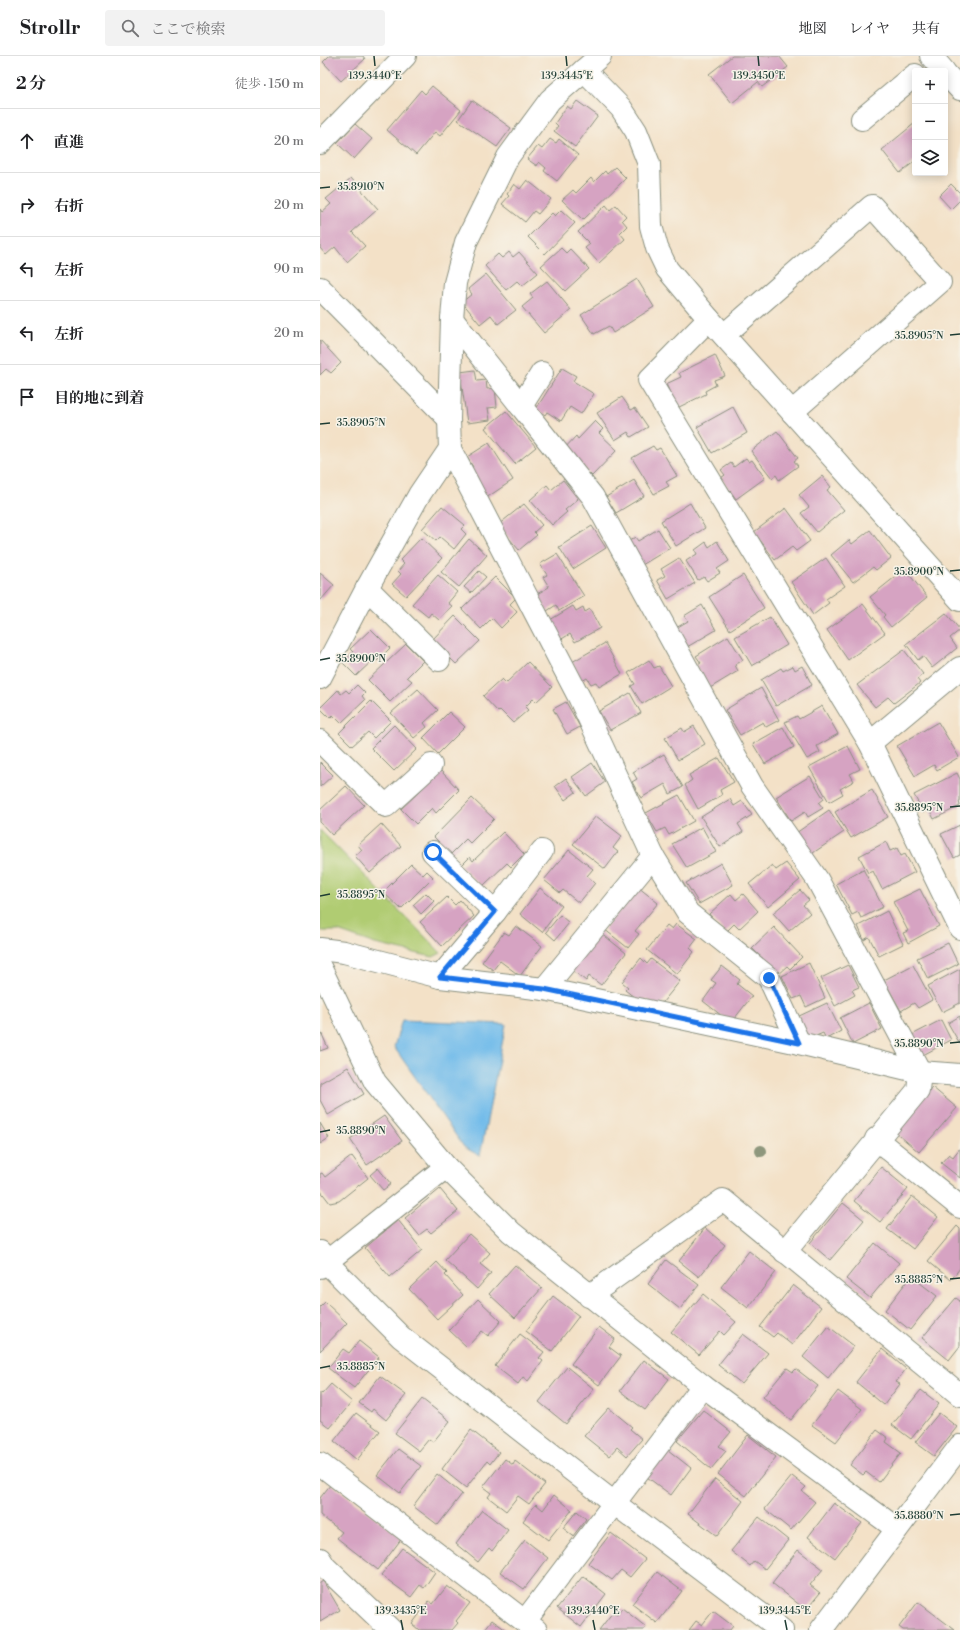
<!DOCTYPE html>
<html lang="ja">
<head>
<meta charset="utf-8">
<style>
	:root { --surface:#fff; --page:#f2f2f2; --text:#202124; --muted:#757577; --line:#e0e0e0 }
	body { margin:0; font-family:"Libre Bodoni","Noto Serif JP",serif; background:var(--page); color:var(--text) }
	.controls { position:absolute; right:12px; top:12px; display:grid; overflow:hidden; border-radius:4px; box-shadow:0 2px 10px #0003 }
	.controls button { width:36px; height:36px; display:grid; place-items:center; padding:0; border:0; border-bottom:1px solid var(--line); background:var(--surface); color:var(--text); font:20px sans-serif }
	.stop { position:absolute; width:12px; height:12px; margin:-9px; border:3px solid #1a73e8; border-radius:50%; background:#fff }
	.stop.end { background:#1a73e8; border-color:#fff; box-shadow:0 1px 4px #0008 }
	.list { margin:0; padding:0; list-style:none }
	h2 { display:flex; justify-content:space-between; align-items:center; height:52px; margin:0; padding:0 16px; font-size:17px }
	h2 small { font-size:13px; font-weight:400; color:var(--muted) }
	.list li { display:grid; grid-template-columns:26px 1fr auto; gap:12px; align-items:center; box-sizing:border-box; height:64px; padding:0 16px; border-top:1px solid var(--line) }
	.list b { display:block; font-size:15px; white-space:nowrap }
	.list em { font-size:13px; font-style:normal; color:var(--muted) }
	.icon { flex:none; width:22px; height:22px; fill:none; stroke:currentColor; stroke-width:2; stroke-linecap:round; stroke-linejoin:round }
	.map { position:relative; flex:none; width:640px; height:1574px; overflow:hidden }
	header { display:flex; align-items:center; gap:24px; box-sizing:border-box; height:56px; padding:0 20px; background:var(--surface); border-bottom:1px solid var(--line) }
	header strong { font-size:19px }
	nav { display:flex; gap:22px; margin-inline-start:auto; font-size:14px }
	.search { width:280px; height:36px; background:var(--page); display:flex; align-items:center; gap:10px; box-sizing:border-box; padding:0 14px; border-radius:4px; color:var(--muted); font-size:15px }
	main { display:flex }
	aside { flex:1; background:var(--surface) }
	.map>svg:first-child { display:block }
</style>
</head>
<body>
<header>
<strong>Strollr</strong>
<div class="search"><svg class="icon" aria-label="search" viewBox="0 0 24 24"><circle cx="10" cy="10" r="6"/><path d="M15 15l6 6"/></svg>ここで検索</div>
<nav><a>地図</a><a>レイヤ</a><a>共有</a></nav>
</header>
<main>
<aside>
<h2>2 分<small>徒歩 · 150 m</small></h2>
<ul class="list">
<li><svg class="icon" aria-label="ahead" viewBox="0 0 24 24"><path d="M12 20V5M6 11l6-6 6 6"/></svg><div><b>直進</b></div><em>20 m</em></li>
<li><svg class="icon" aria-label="right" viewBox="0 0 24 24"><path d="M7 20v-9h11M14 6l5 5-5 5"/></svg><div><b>右折</b></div><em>20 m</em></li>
<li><svg class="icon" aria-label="left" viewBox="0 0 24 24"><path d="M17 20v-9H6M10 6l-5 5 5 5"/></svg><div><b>左折</b></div><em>90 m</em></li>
<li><svg class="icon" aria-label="left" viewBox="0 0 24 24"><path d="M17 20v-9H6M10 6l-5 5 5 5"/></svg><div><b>左折</b></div><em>20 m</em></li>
<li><svg class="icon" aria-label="arrive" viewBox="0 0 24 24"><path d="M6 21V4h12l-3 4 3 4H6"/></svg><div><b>目的地に到着</b></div></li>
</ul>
</aside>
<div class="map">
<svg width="640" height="1574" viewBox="0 0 640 1574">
	<rect width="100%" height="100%" fill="#f7f3e8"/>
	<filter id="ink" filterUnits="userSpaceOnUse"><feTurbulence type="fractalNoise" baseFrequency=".025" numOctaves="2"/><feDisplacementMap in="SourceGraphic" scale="8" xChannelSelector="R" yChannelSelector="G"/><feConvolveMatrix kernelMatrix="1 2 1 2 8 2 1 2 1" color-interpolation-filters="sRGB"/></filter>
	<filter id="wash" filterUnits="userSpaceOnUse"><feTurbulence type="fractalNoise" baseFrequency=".012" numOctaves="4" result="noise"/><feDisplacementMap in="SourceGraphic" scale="16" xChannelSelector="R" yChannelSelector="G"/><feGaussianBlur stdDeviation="0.9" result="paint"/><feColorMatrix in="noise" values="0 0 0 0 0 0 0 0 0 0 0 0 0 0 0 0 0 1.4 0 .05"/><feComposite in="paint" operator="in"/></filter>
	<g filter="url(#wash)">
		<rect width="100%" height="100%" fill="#f3e1c7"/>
		<path fill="#b0cc72" stroke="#688453" d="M0,774L121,897L113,901L55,888L18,875H0Z"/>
		<path fill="#71bbea" stroke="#487c8f" d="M82,964L186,968L160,1100L144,1091L74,991Z"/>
		<g id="blocks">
			<g fill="#d6a3c2">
				<path d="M9,0H43L45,3L21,25L3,6Z"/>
				<path d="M412,0H459L468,11L442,31L438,26L412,47L389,18Z"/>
				<path d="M112,30L141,54L120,80L115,76L96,99L67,74L101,34L105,38Z"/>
				<path d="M152,44L191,72L177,91L138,64Z"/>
				<path d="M257,45L278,60L255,91L234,75L238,70L235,67L247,50L251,53Z"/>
				<path d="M595,67V105L580,117L562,94Z"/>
				<path d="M35,68L52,83L34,103L17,87Z"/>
				<path d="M230,83L236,87L239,83L258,99L237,125L224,115L226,112L219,106L217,110L207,103L218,90L222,93Z"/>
				<path d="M295,111L306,122L263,164L242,144L253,134L256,137L271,122L274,126L285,115L287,118Z"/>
				<path d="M31,122L58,153L32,176L45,190L27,206L15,191L6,199L0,192V153L2,156L11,148L6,143Z"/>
				<path d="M207,124L231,143L218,158L214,155L205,166L182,148L189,140L187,138L194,128L200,133Z"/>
				<path d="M631,128L640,137V144L631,153L619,140Z"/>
				<path d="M286,149L290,154L296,149L306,160L302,164L307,170L300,177L305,183L279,207L265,192L270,188L258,176Z"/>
				<path d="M241,154L255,167L225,198L208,181L232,157L235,160Z"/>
				<path d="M241,192L246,197L250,193L269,213L245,235L221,210Z"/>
				<path d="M189,196L193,201L199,196L218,217L202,230L197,225L186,234L165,210L178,198L182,202Z"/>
				<path d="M166,218L196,254L178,268L171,259L160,268L142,246L152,238L148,233Z"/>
				<path d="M317,223L334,251L293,277L289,270L274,278L261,259Z"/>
				<path d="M227,225L251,254L224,277L202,251L213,242L210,238Z"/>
				<path d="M0,284L21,307L11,317L6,313L0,319Z"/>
				<path d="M395,299L405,320L394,324L396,329L385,335L386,338L357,352L346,328L361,321L359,317Z"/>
				<path d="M242,312L256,320L253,325L274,338L261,358L250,351L241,365L227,356L225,359L216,353Z"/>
				<path d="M155,314L157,325L166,324L167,333L175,332L177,351L168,352L170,364L147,367L140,316Z"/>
				<path d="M302,341L311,354L315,352L328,371L311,381L308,376L295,384L277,357Z"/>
				<path d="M413,351L427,377L392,397L377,371Z"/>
				<path d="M186,355L216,391L195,408L165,372Z"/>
				<path d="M275,365L283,373L279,377L297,394L272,420L244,393L256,380L258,383Z"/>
				<path d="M457,375L478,402L474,405L478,410L459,424L456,419L452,422L431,395Z"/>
				<path d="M169,387L193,424L166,442L148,414L153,411L147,401Z"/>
				<path d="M333,390L336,394L340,392L357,420L346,426L349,430L334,438L312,402Z"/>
				<path d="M426,402L429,406L432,404L445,422L416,443L401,422L405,419L401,414L411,407L414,411Z"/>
				<path d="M502,420L511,431L507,434L524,454L497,476L481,457L489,451L479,439Z"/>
				<path d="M243,424L258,443L245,454L247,456L232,469L210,444L227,429L231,434Z"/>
				<path d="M314,424L324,440L296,457L286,441Z"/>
				<path d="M370,447L385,472L356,490L341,465Z"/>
				<path d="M204,448L222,469L214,476L217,479L199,494L178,469Z"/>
				<path d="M122,450L145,469L141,473L146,478L134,493L120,481L116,485L102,473Z"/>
				<path d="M466,452L490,485L476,495L472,491L455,504L434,476Z"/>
				<path d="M272,470L286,492L253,513L239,491Z"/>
				<path d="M338,473L350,492L322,509L308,486L315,481L318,485Z"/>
				<path d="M550,474L571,502L556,514L553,511L533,526L511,499L529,484L532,488Z"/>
				<path d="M101,482L122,502L86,540L72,528L81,518L78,515L84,508L80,504Z"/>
				<path d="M149,483L167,499L139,531L121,516Z"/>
				<path d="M397,485L409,505L397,513L400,517L387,525L384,521L378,524L366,505L377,498L375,494L386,486L389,491Z"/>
				<path d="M237,498L264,540L239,555L236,549L227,555L217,538L229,531L223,521L227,519L220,508Z"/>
				<path d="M359,502L375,527L348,543L337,524L345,520L341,513Z"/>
				<path d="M506,502L525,530L506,543L509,547L493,559L471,526Z"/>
				<path d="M585,513L607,541L571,571L563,561L565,559L550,541Z"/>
				<path d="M159,515L166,521L151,537L144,531Z"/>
				<path d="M0,517L14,529L0,545Z"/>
				<path d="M118,519L137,536L128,547L132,550L119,564L111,557L108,561L92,548Z"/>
				<path d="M423,519L444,552L410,574L389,541Z"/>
				<path d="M175,521L196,542L190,548L197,556L181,572L172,562L161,573L142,553Z"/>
				<path d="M543,548L565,577L528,604L507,574Z"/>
				<path d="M382,549L396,574L367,591L356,572L368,565L364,560Z"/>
				<path d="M253,550L256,555L263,551L265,556L270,553L280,572L255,586L250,578L240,584L230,564Z"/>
				<path d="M626,557L640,574L630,582L637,592L612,612L603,600L598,604L586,588Z"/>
				<path d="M135,560L160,585L136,608L112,584Z"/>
				<path d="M450,561L467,589L432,610L415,581Z"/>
				<path d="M51,573L70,592L57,605L54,603L36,620L23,607L33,596L30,593Z"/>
				<path d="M408,580L423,604L415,609L418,615L390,632L376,610L381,607L376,600Z"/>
				<path d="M285,587L302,618L279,631L276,626L271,628L267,622L262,625L252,606Z"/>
				<path d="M86,588L103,605L87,621L92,625L70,646L48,624Z"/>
				<path d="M584,594L603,618L597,623L600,627L574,647L568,641L555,651L537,629Z"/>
				<path d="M329,604L334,612L339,610L351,630L322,648L311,630L315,628L308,617Z"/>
				<path d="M208,606L232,631L216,646L213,643L205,651L208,654L193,667L180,654L178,656L163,640L182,623L186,627Z"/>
				<path d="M473,610L475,614L482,610L492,629L456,650L441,624L461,612L463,615Z"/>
				<path d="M37,629L45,637L42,640L45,644L21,667L13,659L10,662L0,652L18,634L21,638L26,634L29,637Z"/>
				<path d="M441,632L459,664L446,671L443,666L420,679L405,654Z"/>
				<path d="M98,633L118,654L104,667L107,671L94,682L71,657Z"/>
				<path d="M310,637L321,657L290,674L279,655Z"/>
				<path d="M51,645L71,665L54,682L48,676L32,690L19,677Z"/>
				<path d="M246,646L260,671L247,678L233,653Z"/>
				<path d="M502,650L518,678L497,690L500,696L487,703L465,666L477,660L479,663Z"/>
				<path d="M129,656L145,671L118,698L103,682Z"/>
				<path d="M618,666L639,701L617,714L614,709L595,720L577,690Z"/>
				<path d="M74,669L97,693L74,715L51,692Z"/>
				<path d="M374,670L385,688L358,704L345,682L362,672L364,676Z"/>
				<path d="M463,671L474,691L445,708L433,688Z"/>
				<path d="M528,690L540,713L530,718L534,725L520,733L523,738L509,746L489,711Z"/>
				<path d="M344,698L363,731L350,738L345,728L321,742L312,726L317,723L313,716Z"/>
				<path d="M399,702L414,726L400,734L402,739L378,753L365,729L372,724L369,719Z"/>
				<path d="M0,706L13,719L0,731Z"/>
				<path d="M272,707L285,726L266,740L252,721Z"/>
				<path d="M121,715L139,734L116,757L112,752L96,768L81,753Z"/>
				<path d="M637,717L640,723V745H639L640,750L614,763L609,753L603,756L594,739Z"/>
				<path d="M490,720L504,743L499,747L503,752L488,761L485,756L471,765L456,741Z"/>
				<path d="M246,722L256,736L245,744L235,730Z"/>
				<path d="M26,730L44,749L12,779L0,766V754Z"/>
				<path d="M552,734L568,761L531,782L515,756Z"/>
				<path d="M359,739L374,765L349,779L345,772L337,776L326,757Z"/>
				<path d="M152,742L174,763L150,787L146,783L131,798L114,781Z"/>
				<path d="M410,743L414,750L422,745L432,759L418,768L423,776L400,791L381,761Z"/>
				<path d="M509,754L524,776L487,801L476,777Z"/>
				<path d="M276,760L302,780L293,792L298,796L285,813L253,788Z"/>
				<path d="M61,768L81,790L50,817L35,800L42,794L38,789Z"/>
				<path d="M640,769V799L634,802L621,778Z"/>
				<path d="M382,771L396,796L367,812L352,788Z"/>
				<path d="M183,776L204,798L191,811L187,807L162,831L141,810L150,801L153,805Z"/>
				<path d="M566,786L570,795L577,792L581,800L585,798L595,816L562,833L553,815L548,817L539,800Z"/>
				<path d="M249,794L273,813L267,820L275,827L259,847L243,834L240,837L224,824Z"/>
				<path d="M401,807L413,829L379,848L366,827Z"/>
				<path d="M466,807L480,824L448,851L429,828L452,809L456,814Z"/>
				<path d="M91,808L103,819L107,815L113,821L81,853L63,836Z"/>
				<path d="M543,813L563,851L541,862L538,856L532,859L516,828Z"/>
				<path d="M318,831L338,847L315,875L319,878L308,892L284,873Z"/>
				<path d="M220,832L242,850L222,876L200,858Z"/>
				<path d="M600,833L619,870L588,887L583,877L588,875L573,846Z"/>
				<path d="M480,834L489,844L483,849L490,857L469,875L453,857Z"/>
				<path d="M106,837L114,845L101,858L93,849Z"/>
				<path d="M411,838L416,844L423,838L438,855L419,873L414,868L405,877L389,858Z"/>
				<path d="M127,841L135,849L140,844L154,860L122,890L100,866Z"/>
				<path d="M567,855L583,888L559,900L549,881L544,884L538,870Z"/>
				<path d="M240,859L249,867L235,884L226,876Z"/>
				<path d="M356,868L377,883L370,892L374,896L357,918L327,894L347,869L352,873Z"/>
				<path d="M196,870L222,890L200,920L180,905L173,914L162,906L184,876L189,879Z"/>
				<path d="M454,871L482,901L470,913L467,910L457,919L432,892Z"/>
				<path d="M280,876L306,897L281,929L269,920L266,925L251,913Z"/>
				<path d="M628,887L638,908L608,923L597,902Z"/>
				<path d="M321,902L327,908L331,903L360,925L338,952L327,943L323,948L305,934L308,931L302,926Z"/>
				<path d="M489,907L505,942L486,951L481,940L473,943L462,920Z"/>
				<path d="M528,909L539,931L532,934L535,939L515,950L501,922Z"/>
				<path d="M593,909L612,944L598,952L594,947L581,955L564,924Z"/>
				<path d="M402,910L420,924L417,928L432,940L411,967L383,945L396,927L391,924Z"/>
				<path d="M640,913V947L622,956L608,930Z"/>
				<path d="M507,947L521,975L506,983L503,977L489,983L477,961Z"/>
				<path d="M549,947L562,973L533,988L520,962Z"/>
				<path d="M640,960V988L628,967Z"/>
				<path d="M621,964L631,984L603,999L592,979Z"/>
				<path d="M0,974L8,992L0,995Z"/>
				<path d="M28,1011L44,1038L8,1059L0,1044V1027Z"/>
				<path d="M612,1031L637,1052L599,1096L574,1075Z"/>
				<path d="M64,1060L82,1085L47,1109L30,1083Z"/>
				<path d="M0,1067L9,1082L0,1088Z"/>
				<path d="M640,1092V1122L621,1107L629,1098L633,1101Z"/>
				<path d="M32,1100L48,1122L19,1145L10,1147L0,1134V1118L2,1117L5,1121Z"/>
				<path d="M561,1111L588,1133L560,1166L534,1145Z"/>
				<path d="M58,1112L71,1128L63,1134L50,1119Z"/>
				<path d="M120,1133L138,1155L111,1177L107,1173L99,1179L85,1162Z"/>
				<path d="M592,1140L618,1161L593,1193L567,1173Z"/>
				<path d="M523,1147L544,1164L510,1204L490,1187Z"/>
				<path d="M78,1164L102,1194L70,1221L45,1192Z"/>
				<path d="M637,1170L640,1173V1212L631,1224L608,1205Z"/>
				<path d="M385,1172L405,1189L379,1221L359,1205Z"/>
				<path d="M149,1178L170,1197L160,1208L171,1217L157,1233L125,1204Z"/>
				<path d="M555,1187L579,1207L550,1242L526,1223Z"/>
				<path d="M429,1195L456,1216L428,1252L401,1231Z"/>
				<path d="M346,1204L379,1229L360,1253L328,1228Z"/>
				<path d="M117,1206L127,1217L125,1219L143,1239L117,1263L89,1233Z"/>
				<path d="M195,1209L222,1232L195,1262L169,1238Z"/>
				<path d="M591,1220L617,1240L590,1274L565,1254Z"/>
				<path d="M473,1229L501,1251L472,1289L457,1277L453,1281L440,1271Z"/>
				<path d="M383,1238L416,1266L404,1279L400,1275L379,1299L351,1276Z"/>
				<path d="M233,1240L259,1260L232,1295L206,1275Z"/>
				<path d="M636,1242L640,1245V1290L629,1304L602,1282Z"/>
				<path d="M158,1243L181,1265L168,1280L162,1275L147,1291L129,1274Z"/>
				<path d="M5,1246L27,1267L0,1295V1251Z"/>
				<path d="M508,1270L534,1290L508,1322L483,1301Z"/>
				<path d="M279,1271L295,1283L289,1291L301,1300L279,1329L251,1308Z"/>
				<path d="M200,1278L224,1296L219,1302L223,1305L208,1325L203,1321L198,1328L175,1310Z"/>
				<path d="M423,1278L448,1297L422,1328L398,1309Z"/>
				<path d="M39,1285L59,1301L34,1332L8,1312L23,1293L29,1297Z"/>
				<path d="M562,1293L586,1313L576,1326L580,1328L564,1349L536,1326Z"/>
				<path d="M324,1304L349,1323L325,1354L300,1335Z"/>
				<path d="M247,1311L274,1333L246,1368L219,1346Z"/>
				<path d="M467,1312L473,1316L476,1313L498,1330L471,1364L443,1341Z"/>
				<path d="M60,1320L86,1339L66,1364L53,1353L51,1356L39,1347Z"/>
				<path d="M11,1328L32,1346L10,1372L0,1364V1336L2,1338Z"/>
				<path d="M601,1334L619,1348L591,1383L572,1369Z"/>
				<path d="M518,1335L542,1353L516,1386L492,1369Z"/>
				<path d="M102,1343L130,1365L113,1386L109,1383L99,1395L75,1377Z"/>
				<path d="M289,1352L312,1371L310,1373L322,1383L307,1400L297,1391L289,1400L264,1380Z"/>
				<path d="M383,1354L411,1376L399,1390L406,1395L391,1413L357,1385Z"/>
				<path d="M36,1357L60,1375L37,1404L14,1385Z"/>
				<path d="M619,1357L637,1371L614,1400L595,1386Z"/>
				<path d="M151,1374L179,1396L170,1408L167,1405L146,1432L122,1413Z"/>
				<path d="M557,1374L568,1382L566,1386L581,1397L559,1426L546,1416L543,1419L530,1409Z"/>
				<path d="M428,1379L456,1401L426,1440L398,1418Z"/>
				<path d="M78,1393L101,1410L80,1437L57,1419Z"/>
				<path d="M348,1394L371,1412L351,1439L327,1421Z"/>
				<path d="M185,1403L193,1409L195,1405L225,1428L209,1448L198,1440L186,1455L168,1441L171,1437L163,1431Z"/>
				<path d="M117,1418L142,1438L118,1469L93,1450Z"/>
				<path d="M472,1420L486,1431L482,1435L495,1446L471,1474L445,1453Z"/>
				<path d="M395,1423L423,1445L397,1480L368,1458Z"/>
				<path d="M11,1428L82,1482L58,1514L17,1482L22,1476L0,1459V1442Z"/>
				<path d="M234,1439L252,1454L228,1484L203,1465L216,1448L223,1454Z"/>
				<path d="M514,1447L542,1467L515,1502L488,1481Z"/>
				<path d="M162,1454L188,1474L172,1495L169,1492L158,1506L136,1488Z"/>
				<path d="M257,1455L266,1463L253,1480L243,1472Z"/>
				<path d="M439,1461L468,1484L445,1513L434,1505L430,1510L411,1495Z"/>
				<path d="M291,1477L325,1503L310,1521L301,1514L292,1524L268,1507Z"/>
				<path d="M205,1484L228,1502L204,1533L180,1516Z"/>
				<path d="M82,1492L115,1516L104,1532L100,1529L91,1541L61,1519Z"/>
				<path d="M478,1494L503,1513L490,1529L500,1537L486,1554L452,1527Z"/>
				<path d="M337,1516L362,1535L337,1567L312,1548Z"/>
				<path d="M263,1520L286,1538L261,1571L237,1552Z"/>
				<path d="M3,1525L20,1554L0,1566V1527Z"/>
				<path d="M127,1530L150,1547L136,1565L138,1567L132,1574H99L92,1568L109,1545L113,1548Z"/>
				<path d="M598,1546L635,1574H583L579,1571Z"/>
				<path d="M302,1552L326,1571L324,1574H279L293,1556L297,1559Z"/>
				<path d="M393,1555L413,1570L410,1574H369L376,1565L382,1569Z"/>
				<path d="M172,1564L186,1574H164Z"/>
			</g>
		</g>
	</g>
	<g filter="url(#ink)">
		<use href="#blocks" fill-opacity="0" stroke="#898f7e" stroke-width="1"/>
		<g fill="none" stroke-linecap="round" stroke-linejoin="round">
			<g stroke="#898f7e" stroke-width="24">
				<g id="minor">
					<path d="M611,0L624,15"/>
					<path d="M264,14L301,52L316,75L329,108L331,170L337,192L347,213L389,263L640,544"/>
					<path d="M625,17L640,33"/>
					<path d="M542,63L595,19"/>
					<path d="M0,87L85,0"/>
					<path d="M0,232L129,363"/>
					<path d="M132,263L273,441L432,730L497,823L600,1016L598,1034L465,1196"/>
					<path d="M389,263L329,324L550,687L640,872"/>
					<path d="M404,279L552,150L620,226L472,356"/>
					<path d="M201,350L222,317"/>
					<path d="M130,393L260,643L333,800L368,857L449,922L479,987"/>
					<path d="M47,532L119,604"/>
					<path d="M0,622L47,532L99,439L130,393L129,363L132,263L135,227L146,186L188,101L230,44L280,0"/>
					<path d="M0,685L66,750L111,709"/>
					<path d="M550,687L640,612"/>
					<path d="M113,796L175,856L120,921"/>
					<path d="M175,856L222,795"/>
					<path d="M0,893L24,896L120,921L224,933L479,987L600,1016L640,1019"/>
					<path d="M0,911L55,1026L126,1111L191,1176L383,1330L577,1473"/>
					<path d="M224,933L333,800"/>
					<path d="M556,1083L640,1151"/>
					<path d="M0,1196L6,1206L81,1281L294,1447L462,1574"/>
					<path d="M0,1211L126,1111"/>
					<path d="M269,1240L403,1144L640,1339"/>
					<path d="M0,1408L216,1574"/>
					<path d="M0,1503L5,1511L71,1574"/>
					<path d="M205,1565L383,1330"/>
					<path d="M501,1574L640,1390"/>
				</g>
			</g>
			<use href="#minor" stroke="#fff" stroke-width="22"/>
		</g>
		<circle fill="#8e977d" cx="441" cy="1095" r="6"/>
	</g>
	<g fill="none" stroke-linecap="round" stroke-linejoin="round" filter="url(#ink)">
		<path stroke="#1a73e8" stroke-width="5" d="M113,796L175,856L120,921L224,933L479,987L449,922"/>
	</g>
	<path fill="none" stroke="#1f3d34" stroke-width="1.5" d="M54,0L55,10M246,0L247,10M438,0L439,10M0,132L10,131M630,279L640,278M0,368L10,367M630,515L640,514M0,604L10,602M630,751L640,750M0,840L10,838M630,987L640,986M0,1076L10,1074M630,1223L640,1222M0,1312L10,1310M630,1459L640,1458M81,1564L83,1574M273,1564L275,1574M465,1564L467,1574"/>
	<g font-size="10" text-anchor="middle" fill="#1f3d34" stroke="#f7f3e8" stroke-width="3" stroke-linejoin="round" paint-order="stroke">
		<text x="55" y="23">139.3440°E</text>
		<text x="247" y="23">139.3445°E</text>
		<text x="439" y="23">139.3450°E</text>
		<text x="41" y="134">35.8910°N</text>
		<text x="599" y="283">35.8905°N</text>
		<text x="41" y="370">35.8905°N</text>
		<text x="599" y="519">35.8900°N</text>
		<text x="41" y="606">35.8900°N</text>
		<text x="599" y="755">35.8895°N</text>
		<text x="41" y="842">35.8895°N</text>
		<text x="599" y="991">35.8890°N</text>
		<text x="41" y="1078">35.8890°N</text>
		<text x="599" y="1227">35.8885°N</text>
		<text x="41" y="1314">35.8885°N</text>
		<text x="599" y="1463">35.8880°N</text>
		<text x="81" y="1558">139.3435°E</text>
		<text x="273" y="1558">139.3440°E</text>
		<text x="465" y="1558">139.3445°E</text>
	</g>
</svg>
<div class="controls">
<button>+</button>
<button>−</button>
<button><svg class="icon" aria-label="layers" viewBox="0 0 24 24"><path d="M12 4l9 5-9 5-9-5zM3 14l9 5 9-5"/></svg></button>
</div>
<div class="stop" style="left:113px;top:796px"></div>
<div class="stop end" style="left:449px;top:922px"></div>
</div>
</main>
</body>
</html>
